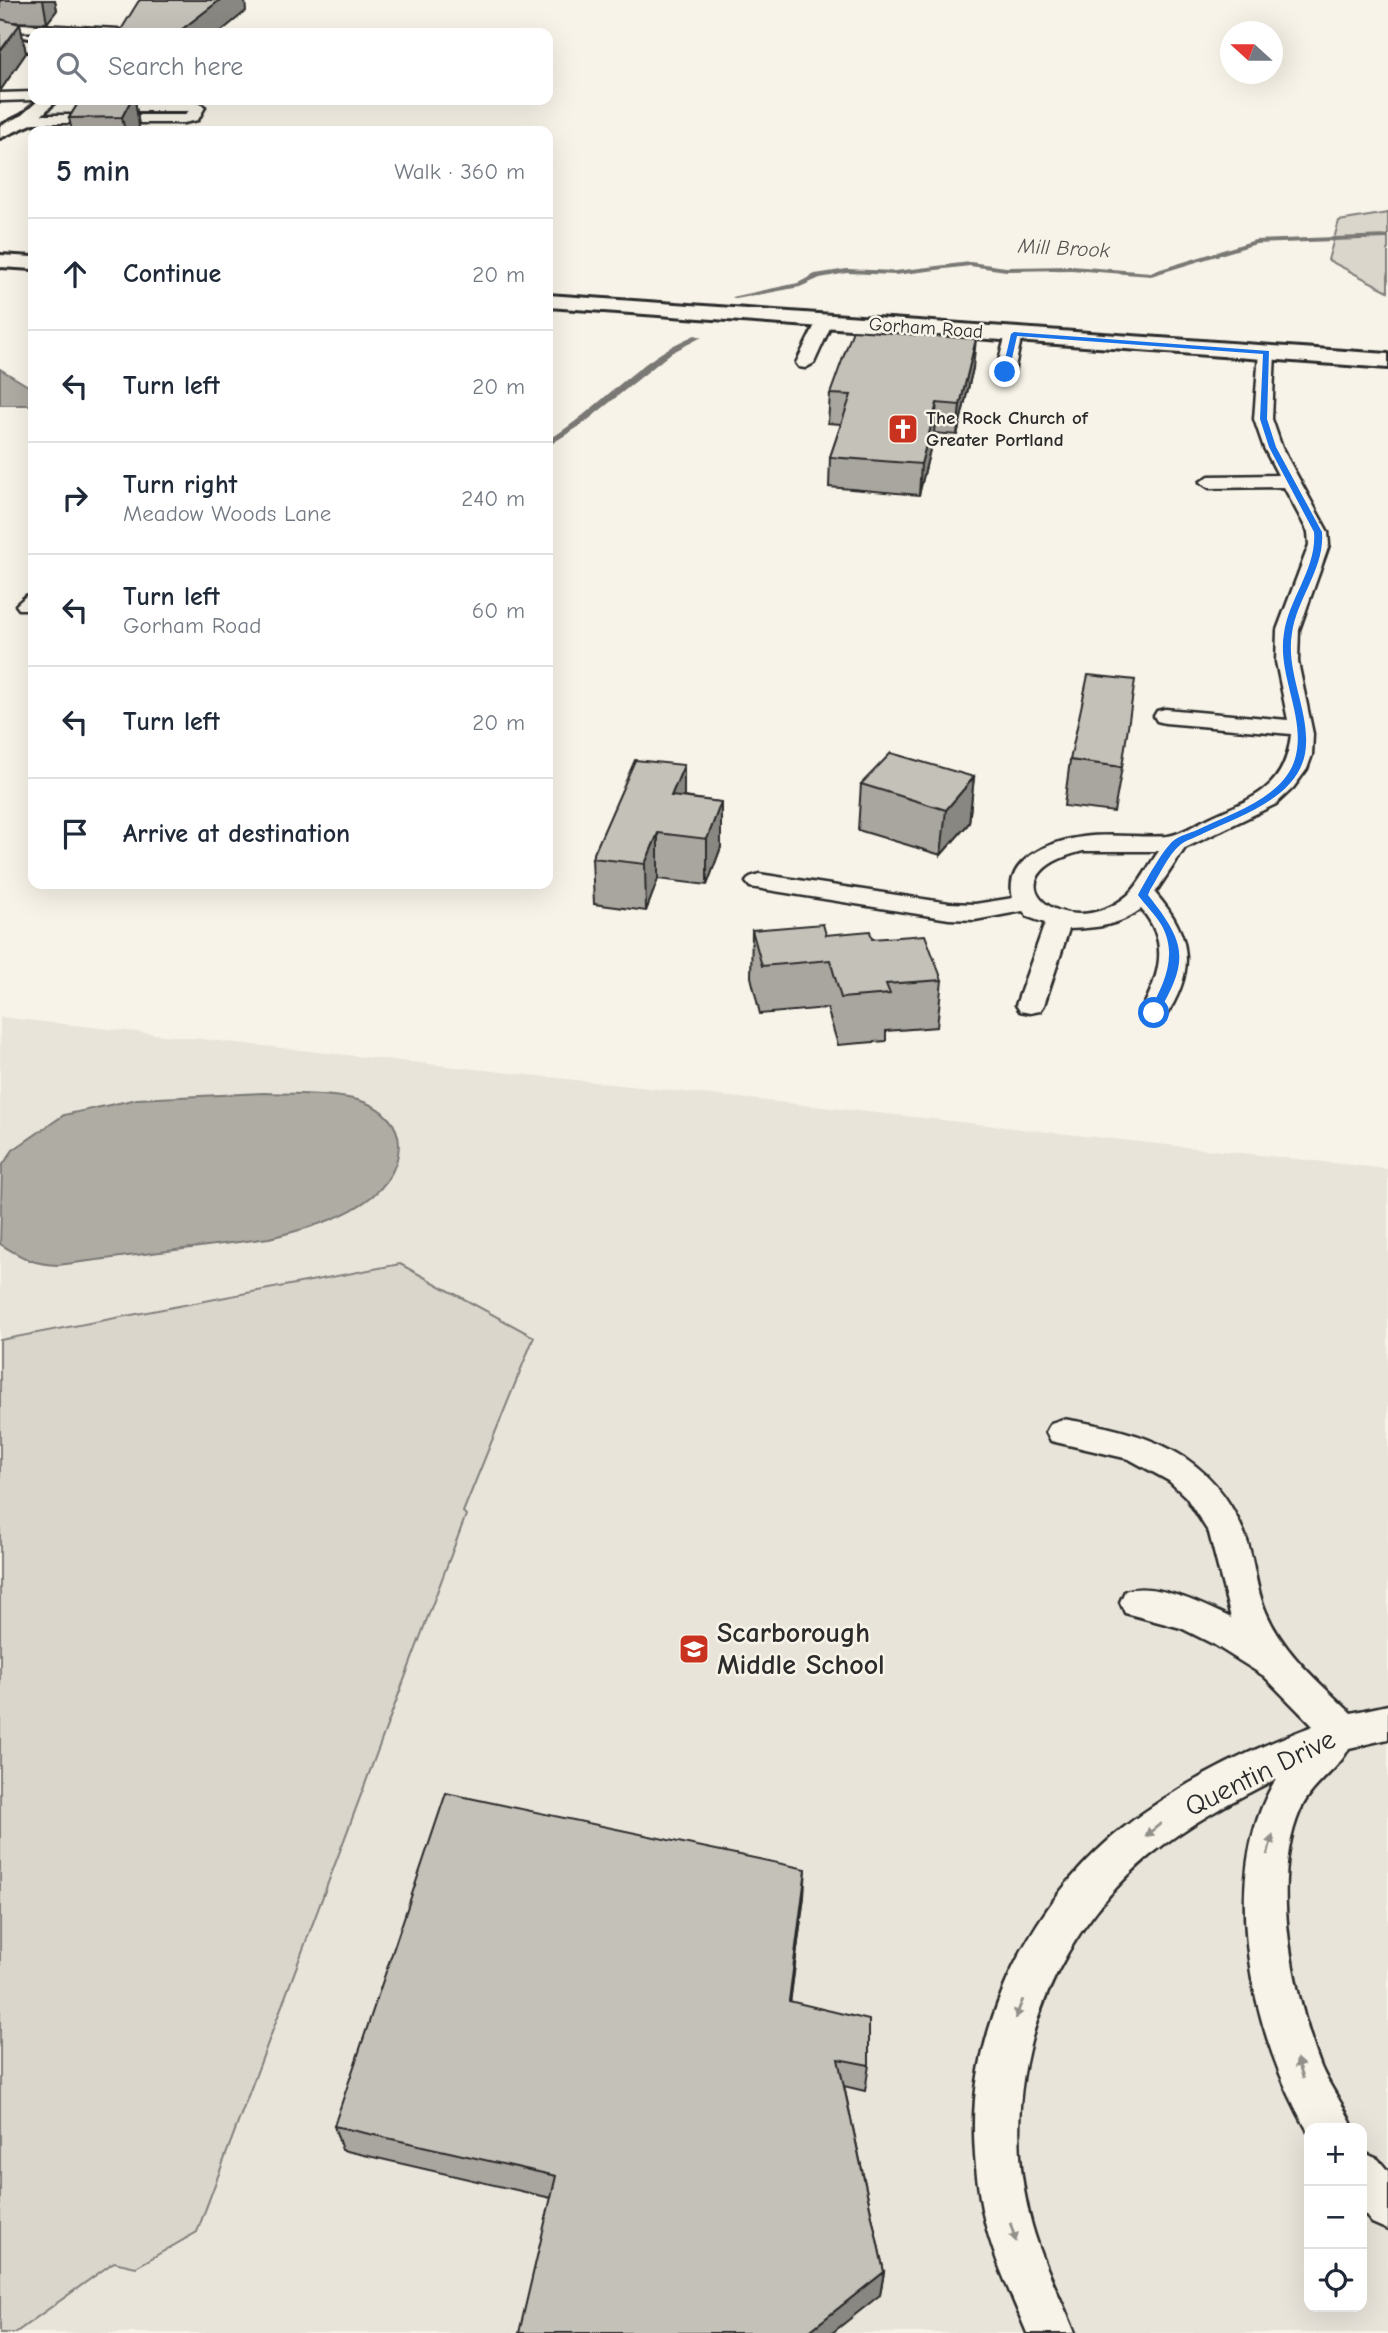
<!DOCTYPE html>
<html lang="en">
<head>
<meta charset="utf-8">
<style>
	:root { --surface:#fff; --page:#f6f6f7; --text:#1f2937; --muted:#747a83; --line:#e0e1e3 }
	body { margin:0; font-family:"Comic Neue",sans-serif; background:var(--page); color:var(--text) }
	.controls { position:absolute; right:21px; bottom:21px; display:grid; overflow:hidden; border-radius:14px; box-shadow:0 7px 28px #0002 }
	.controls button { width:63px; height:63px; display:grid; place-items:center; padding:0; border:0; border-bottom:2px solid var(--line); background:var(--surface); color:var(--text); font:35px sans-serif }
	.compass { position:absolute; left:1220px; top:21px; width:63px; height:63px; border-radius:50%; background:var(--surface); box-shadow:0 7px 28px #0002; rotate:291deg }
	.stop { position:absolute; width:21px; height:21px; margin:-16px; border:5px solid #1a73e8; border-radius:50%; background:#fff }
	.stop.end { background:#1a73e8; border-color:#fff; box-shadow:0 2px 7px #0008 }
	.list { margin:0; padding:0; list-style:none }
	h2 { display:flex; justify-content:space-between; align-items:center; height:91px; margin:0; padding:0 28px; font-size:30px }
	h2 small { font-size:23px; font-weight:400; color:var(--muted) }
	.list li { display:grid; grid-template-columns:46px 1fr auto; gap:21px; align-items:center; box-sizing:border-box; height:112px; padding:0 28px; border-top:2px solid var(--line) }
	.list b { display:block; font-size:26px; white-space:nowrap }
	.list p { margin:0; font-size:23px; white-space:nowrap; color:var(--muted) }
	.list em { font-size:23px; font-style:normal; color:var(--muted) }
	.icon { flex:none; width:38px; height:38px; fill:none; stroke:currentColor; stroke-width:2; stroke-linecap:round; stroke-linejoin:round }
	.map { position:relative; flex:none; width:1388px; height:2333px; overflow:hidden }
	.search { position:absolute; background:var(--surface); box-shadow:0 7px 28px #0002; left:28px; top:28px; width:525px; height:77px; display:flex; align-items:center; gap:18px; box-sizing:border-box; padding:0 24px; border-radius:14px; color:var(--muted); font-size:26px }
	.panel { position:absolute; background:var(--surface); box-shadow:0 7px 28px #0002; left:28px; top:126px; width:525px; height:763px; border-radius:14px }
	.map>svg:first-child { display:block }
</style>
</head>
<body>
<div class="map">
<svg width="1388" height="2333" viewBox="0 0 1388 2333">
	<rect width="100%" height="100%" fill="#f7f3e8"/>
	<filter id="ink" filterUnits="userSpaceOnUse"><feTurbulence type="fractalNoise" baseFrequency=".0143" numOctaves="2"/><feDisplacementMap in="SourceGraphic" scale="14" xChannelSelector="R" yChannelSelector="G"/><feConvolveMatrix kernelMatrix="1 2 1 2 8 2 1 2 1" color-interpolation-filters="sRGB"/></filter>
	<g filter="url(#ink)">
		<path fill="#e8e4da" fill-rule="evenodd" d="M0,1017L1388,1169V2333H0ZM1309,2128H1362V2307H1309Z"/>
		<g fill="#dad6cc" stroke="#82807c" stroke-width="2">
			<path d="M1388,213V291L1328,260L1339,221Z"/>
			<path d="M400,1264L534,1337L463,1512L466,1515L197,2232L136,2267L114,2262L15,2333H0V1340Z"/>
		</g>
		<g fill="#afaca4" stroke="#7a7874" stroke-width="2">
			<path d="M0,369L33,389V405H0Z"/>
			<path d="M263,1093C290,1094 340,1093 364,1102C383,1109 399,1124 399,1145C397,1206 318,1226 269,1238L58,1265C31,1264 22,1257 0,1244L2,1166L13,1150L64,1115L137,1099Z"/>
		</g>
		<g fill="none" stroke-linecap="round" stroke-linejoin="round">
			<g fill="#7a7874" fill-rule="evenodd">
				<path d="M1388,235V239L1256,244L1151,276L1071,270L1006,271L970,266L895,275L847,273L820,278L800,287L736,299L732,297L798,283L815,274L847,269L895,271L970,262L1006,267L1071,266L1151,272L1255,240Z"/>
				<path d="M695,335L702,337L671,353L583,424L548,446V440C600,409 638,358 695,335Z"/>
			</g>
			<g stroke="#2b2b2b" stroke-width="5">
				<g id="lane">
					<path d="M0,23L118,29L124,33L0,31Z"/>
					<path d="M33,92V100L0,101V93Z"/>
					<path d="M108,103H198L205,107L198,120L184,123H28L21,119L28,115H95L92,112ZM111,111H189L184,115H103Z"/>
					<path d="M825,316L833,321L814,363L805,368L799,367L796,363L817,321Z"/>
					<path d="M1014,329L1022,334L1014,372L1005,377L999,376L996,372L1006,334Z"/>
					<path d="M1267,347L1275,352L1272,419L1282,448L1328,532L1329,545L1299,630L1298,662L1313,734L1312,755L1307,769L1293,788L1276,804L1185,848L1155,893C1193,936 1196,971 1164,1019L1154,1022L1144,1019L1140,1013C1159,977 1171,943 1141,909C1118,926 1097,928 1069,929L1044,1005L1040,1011L1030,1013L1020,1011L1016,1005L1045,923L1028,917L1023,911L975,920L949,919L750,887L746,882L750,877L759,874L949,903L975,904L1013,898C1003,859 1051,841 1083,837C1111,833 1140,838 1168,836C1181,834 1196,824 1207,819C1253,797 1285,791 1291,734L1165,723L1157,721L1154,716L1157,711L1165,709L1288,720L1276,662L1277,630L1309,545L1308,532L1284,487L1209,488L1200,482L1209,476L1278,475L1264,448L1254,419L1259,352ZM1083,851H1159C1149,864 1140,885 1128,895C1066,948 981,876 1083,851Z"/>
					<path d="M33,594V609H19L16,605L26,596Z"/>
					<path d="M1063,1419C1145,1432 1212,1451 1245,1535C1255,1560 1255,1588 1266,1612C1284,1654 1319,1682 1351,1713L1388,1705V1739L1349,1748C1338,1771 1312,1783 1300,1811C1269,1883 1294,1996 1321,2067C1330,2088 1345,2106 1353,2128H1309V2133C1253,2038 1215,1879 1276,1779C1232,1801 1187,1825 1149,1856C1045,1945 997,2080 1029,2214C1039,2256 1059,2294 1075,2333H1027C1009,2289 987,2245 980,2198C974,2160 971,2115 978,2076C994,1982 1047,1889 1122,1829C1177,1785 1246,1751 1313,1726L1264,1676L1213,1644L1181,1628L1125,1613L1120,1602L1125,1591C1154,1581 1204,1605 1231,1618L1209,1533L1186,1497L1169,1481L1129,1459L1051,1441L1046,1432L1051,1423Z"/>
					<path d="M1362,2152L1378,2159L1388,2171V2230L1372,2223L1362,2211Z"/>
				</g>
			</g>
			<g stroke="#2b2b2b" stroke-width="6">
				<g id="street">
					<path d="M0,35L33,42V52L0,45Z"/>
					<path d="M39,100H57L34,123L0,138V126L22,115Z"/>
				</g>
			</g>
			<g stroke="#2b2b2b" stroke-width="6">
				<g id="secondary">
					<path d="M0,255L33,257V269L0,267Z"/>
					<path d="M548,295L1388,354V368L548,307Z"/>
				</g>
			</g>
			<use href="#lane" fill="#f7f3e8" fill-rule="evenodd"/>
			<use href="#street" fill="#f7f3e8" fill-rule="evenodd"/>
			<use href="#secondary" fill="#f7f3e8" fill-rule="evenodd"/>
		</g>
		<g fill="#a9a69f" stroke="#2b2b2b" stroke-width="2">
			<path d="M0,0H55L57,10L47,23L11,22L20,24L26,53L0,91Z"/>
			<path d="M80,100H137H135L139,126L137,131H72L69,118Z"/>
			<path d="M973,368L957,435L934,433L919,495L829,487L830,457L841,424L828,423L830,394Z"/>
			<path d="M1070,760L1122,767L1114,812L1064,806Z"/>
			<path d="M974,777L969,823L941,855L858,830L861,784Z"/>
			<path d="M684,797L721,802V847L707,885L658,879L646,911L594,904L592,858Z"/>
			<path d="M752,930L826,935L872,939L942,980L937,1027L886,1031V1041L838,1045L827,1008L760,1014L751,977Z"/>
			<path d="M804,1896L790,2001L869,2065L865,2091L844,2086L884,2272L880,2295L551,2198L342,2150L334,2126Z"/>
		</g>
		<g fill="#898782" stroke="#2b2b2b" stroke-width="2">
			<path d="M43,0H55L57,10L47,23Z"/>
			<path d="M220,0H245L246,11L219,33H177Z"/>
			<path d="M20,24L26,53L0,91V51Z"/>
			<path d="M131,100H135L139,126L137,131H125L122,117Z"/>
			<path d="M976,339L973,368L957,435L960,405Z"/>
			<path d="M937,403L934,433L919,495L921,464Z"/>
			<path d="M684,765V811L671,796Z"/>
			<path d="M974,777L969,823L941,855L946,810Z"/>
			<path d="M721,802V847L707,885V839Z"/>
			<path d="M658,833V879L646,911L645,864Z"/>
			<path d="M806,1869L804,1896L787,2027L789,2001Z"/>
			<path d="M884,2272L880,2295L832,2333H807Z"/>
		</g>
		<g fill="#c4c1b9" stroke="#2b2b2b" stroke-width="2">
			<path d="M140,0H220L177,33H119L138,2Z"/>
			<path d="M0,19L20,24L0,51Z"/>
			<path d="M80,100H131L122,117L69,118Z"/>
			<path d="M853,330L976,339L960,405L937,403L921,464L830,457L851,395L830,394Z"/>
			<path d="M1088,675L1135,680L1122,767L1070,760Z"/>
			<path d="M891,753L974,777L946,810L861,784Z"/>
			<path d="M635,760L684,765L671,796L721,802L707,839L658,833L645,864L592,858Z"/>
			<path d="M823,924L826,935L870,931L872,939L925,935L942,980L886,984L890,994L841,998L830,960L762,966L752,930Z"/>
			<path d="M446,1793L806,1869L789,2001L869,2020V2065L838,2059L884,2272L807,2333H519L556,2176L334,2126Z"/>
		</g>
		<defs><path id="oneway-solid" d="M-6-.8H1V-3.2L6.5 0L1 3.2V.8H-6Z" transform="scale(1.75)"/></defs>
		<g fill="#918f8a">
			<use href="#oneway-solid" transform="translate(1153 1830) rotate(140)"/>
			<use href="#oneway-solid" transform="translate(1270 1845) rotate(-74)"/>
			<use href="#oneway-solid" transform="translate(1019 2009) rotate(112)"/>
			<use href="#oneway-solid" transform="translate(1300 2068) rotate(-109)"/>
			<use href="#oneway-solid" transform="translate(1013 2232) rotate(73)"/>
		</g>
	</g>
	<path fill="#1a73e8" d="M1014,332L1269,351L1267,419L1276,447L1322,532C1325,568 1297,598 1292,633C1285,674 1312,714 1305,754C1296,799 1239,816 1204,833C1197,837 1186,840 1180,845C1168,855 1159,876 1150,890L1148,895C1186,943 1190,960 1157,1015L1154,1016L1148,1013C1164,985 1178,956 1162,926C1156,915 1145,905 1138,895C1145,882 1162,851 1173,841C1179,836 1190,833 1197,830C1231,813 1287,797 1296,755C1305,715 1277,674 1284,633C1289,598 1317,568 1314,532L1269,447L1260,419L1263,354L1017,336L1009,372L1005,374L1002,372L1011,334Z"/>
	<defs>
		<g id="church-square" transform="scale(1.575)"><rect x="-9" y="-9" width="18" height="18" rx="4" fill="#c8321e" stroke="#f7f3e8"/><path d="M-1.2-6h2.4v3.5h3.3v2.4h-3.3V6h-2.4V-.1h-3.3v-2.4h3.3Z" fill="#fff"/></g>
		<g id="school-square" transform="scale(1.575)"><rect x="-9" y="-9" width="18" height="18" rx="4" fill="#c8321e" stroke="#f7f3e8"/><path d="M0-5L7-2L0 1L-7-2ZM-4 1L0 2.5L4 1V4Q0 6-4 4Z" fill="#fff"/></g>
	</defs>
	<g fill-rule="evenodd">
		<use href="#church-square" x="903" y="429"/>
		<use href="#school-square" x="694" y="1649"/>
	</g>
	<g text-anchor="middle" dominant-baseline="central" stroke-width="5" stroke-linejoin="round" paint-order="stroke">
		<g font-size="19" fill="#2b2b2b" stroke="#f7f3e8">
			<text transform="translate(926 328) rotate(4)">Gorham Road</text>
		</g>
		<g font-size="19" font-weight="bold" fill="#2b2b2b" stroke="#f7f3e8" text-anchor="start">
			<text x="926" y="418">The Rock Church of<tspan x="926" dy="22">Greater Portland</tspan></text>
		</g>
		<g font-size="21" font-style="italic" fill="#53524f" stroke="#f7f3e8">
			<text transform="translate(1064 248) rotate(3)">Mill Brook</text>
		</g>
		<g font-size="28" font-weight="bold" fill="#2b2b2b" stroke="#f7f3e8" text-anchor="start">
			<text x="717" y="1633">Scarborough<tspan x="717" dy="32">Middle School</tspan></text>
		</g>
		<g font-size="28" fill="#2b2b2b" stroke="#f7f3e8">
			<text transform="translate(1260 1773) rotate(-26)">Quentin Drive</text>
		</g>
	</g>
</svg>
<div class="controls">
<button>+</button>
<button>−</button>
<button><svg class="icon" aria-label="locate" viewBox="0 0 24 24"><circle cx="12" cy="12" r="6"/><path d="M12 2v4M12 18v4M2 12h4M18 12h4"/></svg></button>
</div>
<svg class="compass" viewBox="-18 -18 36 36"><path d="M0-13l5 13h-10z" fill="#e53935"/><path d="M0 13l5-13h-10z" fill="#747a83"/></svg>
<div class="stop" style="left:1154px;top:1013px"></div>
<div class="stop end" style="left:1005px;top:372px"></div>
<div class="search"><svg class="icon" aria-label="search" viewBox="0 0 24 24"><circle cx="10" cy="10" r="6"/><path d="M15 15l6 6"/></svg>Search here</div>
<section class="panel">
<h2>5 min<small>Walk · 360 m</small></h2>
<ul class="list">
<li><svg class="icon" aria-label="ahead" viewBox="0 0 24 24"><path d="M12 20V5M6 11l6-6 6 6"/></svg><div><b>Continue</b></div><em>20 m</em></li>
<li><svg class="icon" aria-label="left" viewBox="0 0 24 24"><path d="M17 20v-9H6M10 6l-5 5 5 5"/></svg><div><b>Turn left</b></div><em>20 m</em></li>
<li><svg class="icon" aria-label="right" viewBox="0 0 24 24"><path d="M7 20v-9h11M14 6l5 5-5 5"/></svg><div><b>Turn right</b><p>Meadow Woods Lane</p></div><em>240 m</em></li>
<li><svg class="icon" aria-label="left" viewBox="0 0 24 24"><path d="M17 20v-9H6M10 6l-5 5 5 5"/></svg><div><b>Turn left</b><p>Gorham Road</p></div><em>60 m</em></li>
<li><svg class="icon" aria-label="left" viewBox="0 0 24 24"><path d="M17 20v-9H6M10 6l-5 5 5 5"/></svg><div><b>Turn left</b></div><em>20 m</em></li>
<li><svg class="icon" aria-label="arrive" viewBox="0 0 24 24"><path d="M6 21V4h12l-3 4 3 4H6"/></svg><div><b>Arrive at destination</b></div></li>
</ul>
</section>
</div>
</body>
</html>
